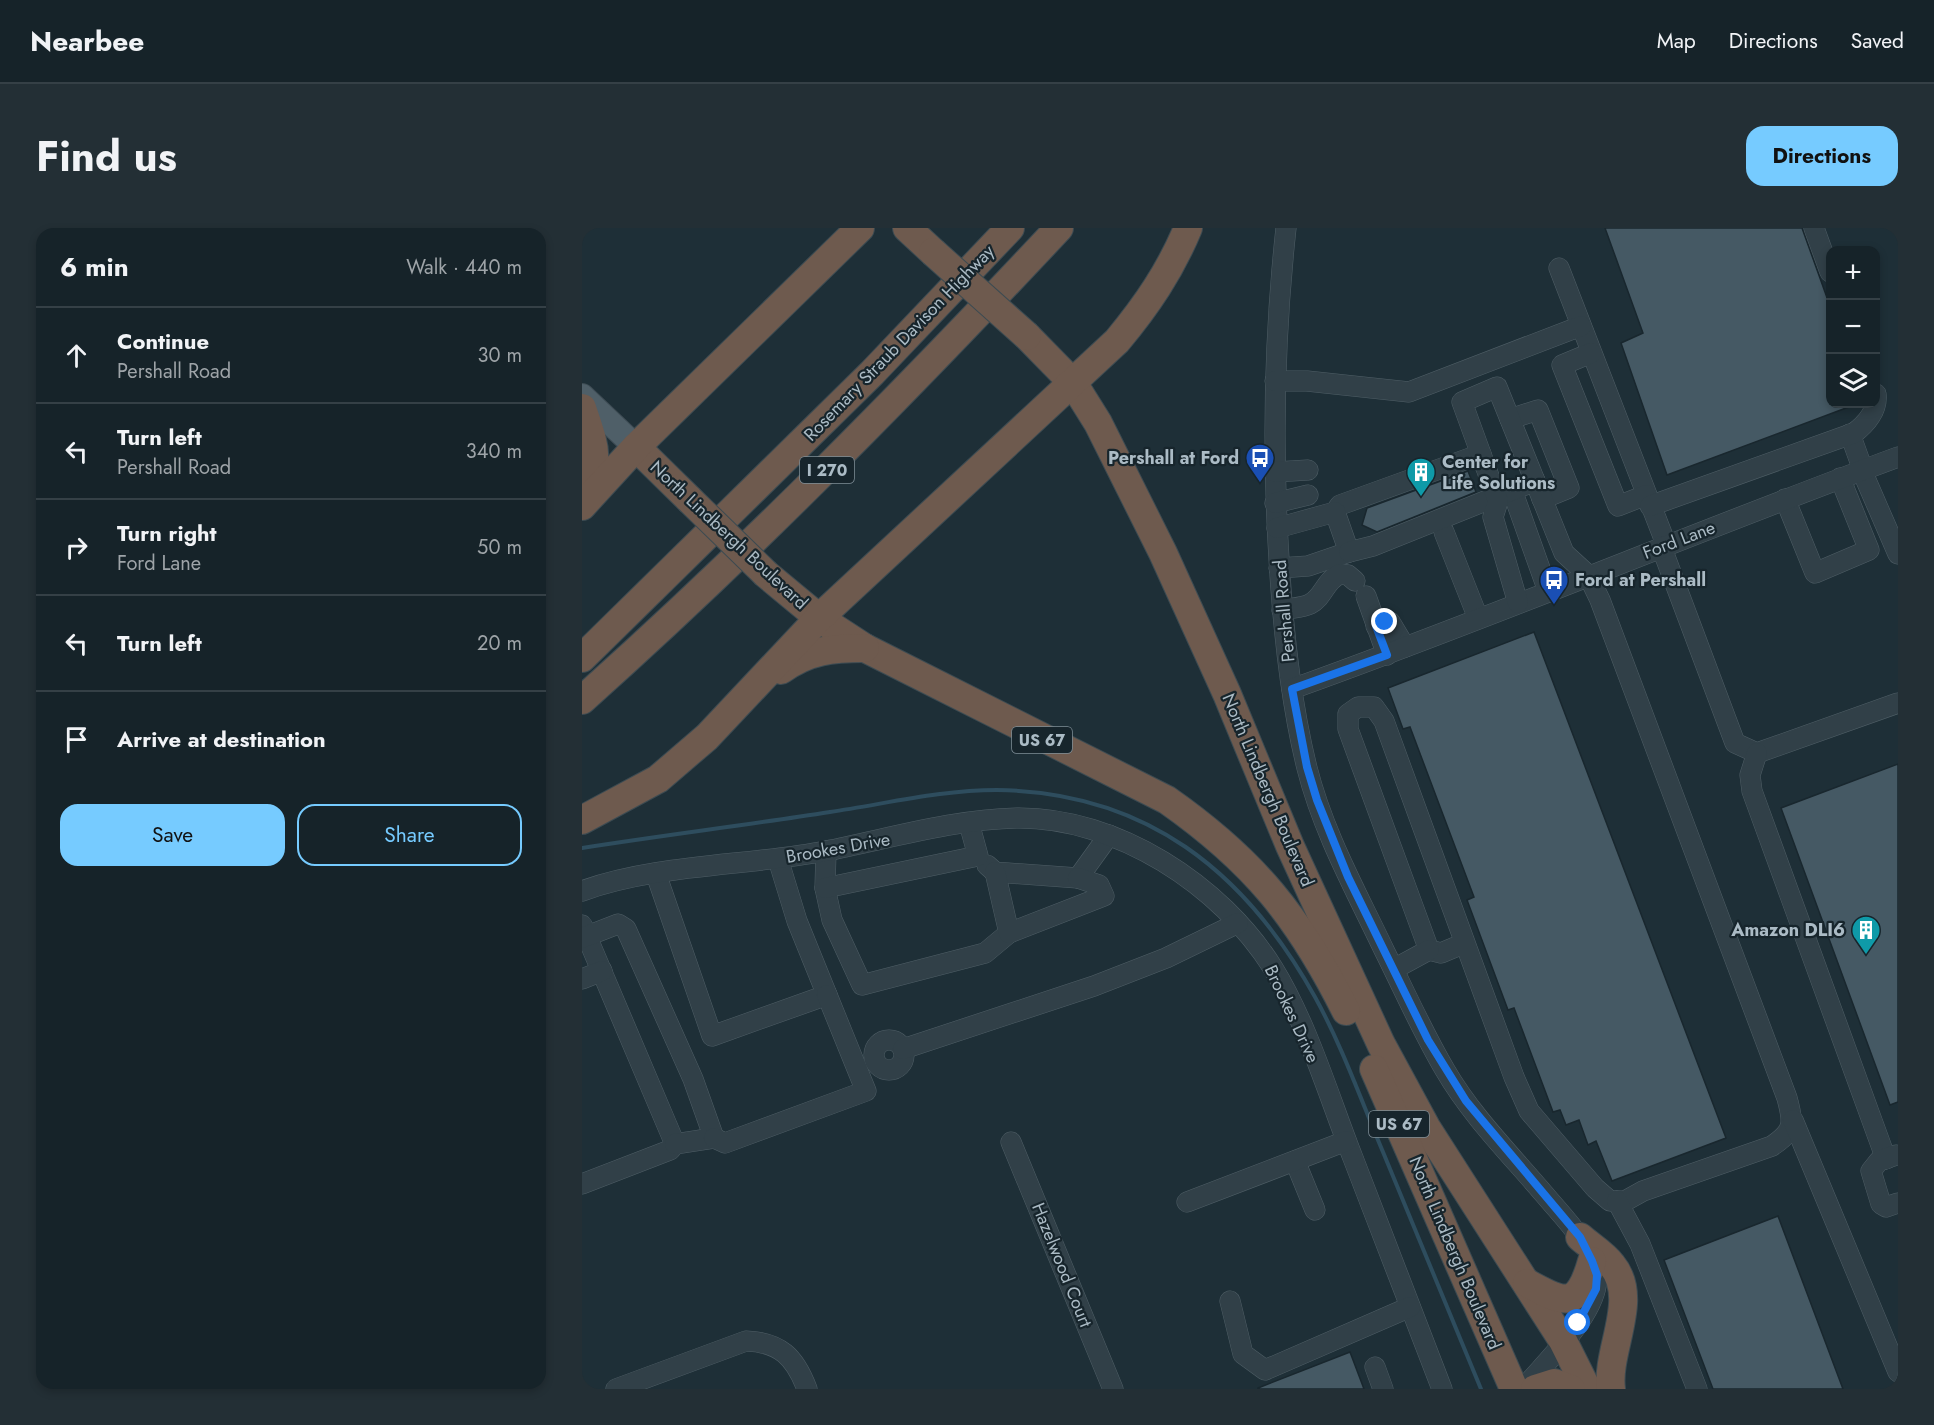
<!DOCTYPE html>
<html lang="en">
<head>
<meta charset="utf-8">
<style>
	:root { --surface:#162329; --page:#232f35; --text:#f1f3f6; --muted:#9ea4a8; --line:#354046; --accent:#76cbff }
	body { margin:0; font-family:Jost,sans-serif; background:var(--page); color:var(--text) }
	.controls { position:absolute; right:18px; top:18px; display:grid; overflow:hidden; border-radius:12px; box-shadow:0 3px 9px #0003 }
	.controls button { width:54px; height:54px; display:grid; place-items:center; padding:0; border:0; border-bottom:2px solid var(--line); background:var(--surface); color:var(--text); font:30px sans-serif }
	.stop { position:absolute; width:18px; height:18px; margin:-14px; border:4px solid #1a73e8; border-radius:50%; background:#fff }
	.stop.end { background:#1a73e8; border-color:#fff; box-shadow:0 2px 6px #0008 }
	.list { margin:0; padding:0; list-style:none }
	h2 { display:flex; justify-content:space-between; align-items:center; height:78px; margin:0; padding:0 24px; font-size:26px }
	h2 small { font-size:20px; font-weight:400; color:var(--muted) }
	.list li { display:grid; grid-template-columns:39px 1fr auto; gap:18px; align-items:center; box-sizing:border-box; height:96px; padding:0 24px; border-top:2px solid var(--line) }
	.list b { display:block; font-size:22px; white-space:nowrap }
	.list p { margin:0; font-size:20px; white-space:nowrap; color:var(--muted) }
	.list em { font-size:20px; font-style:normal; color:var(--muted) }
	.actions { display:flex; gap:12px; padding:18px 24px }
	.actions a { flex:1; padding:14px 0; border:2px solid var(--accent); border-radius:18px; text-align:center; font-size:21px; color:var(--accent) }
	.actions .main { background:var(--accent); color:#111 }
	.icon { flex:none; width:33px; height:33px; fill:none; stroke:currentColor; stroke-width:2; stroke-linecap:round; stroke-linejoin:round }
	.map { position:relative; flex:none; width:1316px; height:1161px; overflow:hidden; border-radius:18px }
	header { display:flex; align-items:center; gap:36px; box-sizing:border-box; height:84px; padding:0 30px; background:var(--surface); border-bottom:2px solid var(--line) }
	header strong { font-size:28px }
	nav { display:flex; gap:33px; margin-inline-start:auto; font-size:21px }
	.intro { display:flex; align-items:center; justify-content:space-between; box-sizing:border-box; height:144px; padding:0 36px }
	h1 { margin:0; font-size:42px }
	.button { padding:15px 27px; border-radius:18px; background:var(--accent); color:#111; font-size:21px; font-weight:700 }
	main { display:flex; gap:36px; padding:0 36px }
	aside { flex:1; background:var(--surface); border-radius:18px; box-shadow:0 3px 9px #0003 }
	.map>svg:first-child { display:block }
</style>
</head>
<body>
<header>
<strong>Nearbee</strong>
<nav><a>Map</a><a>Directions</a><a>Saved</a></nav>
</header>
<div class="intro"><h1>Find us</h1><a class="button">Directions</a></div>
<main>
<aside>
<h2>6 min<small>Walk · 440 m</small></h2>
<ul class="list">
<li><svg class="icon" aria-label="ahead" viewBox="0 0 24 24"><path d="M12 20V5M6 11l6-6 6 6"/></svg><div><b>Continue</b><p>Pershall Road</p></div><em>30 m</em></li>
<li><svg class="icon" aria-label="left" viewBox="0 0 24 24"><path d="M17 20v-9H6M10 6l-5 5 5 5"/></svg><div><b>Turn left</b><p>Pershall Road</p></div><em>340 m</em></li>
<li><svg class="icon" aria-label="right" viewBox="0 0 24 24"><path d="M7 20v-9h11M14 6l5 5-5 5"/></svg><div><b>Turn right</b><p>Ford Lane</p></div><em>50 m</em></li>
<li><svg class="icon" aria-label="left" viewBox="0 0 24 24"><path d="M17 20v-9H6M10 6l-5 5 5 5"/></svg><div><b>Turn left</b></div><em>20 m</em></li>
<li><svg class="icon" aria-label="arrive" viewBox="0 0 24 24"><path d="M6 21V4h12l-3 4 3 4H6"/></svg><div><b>Arrive at destination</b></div></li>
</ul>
<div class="actions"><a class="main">Save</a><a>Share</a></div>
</aside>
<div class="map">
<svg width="1316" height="1161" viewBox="0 0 1316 1161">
	<rect width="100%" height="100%" fill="#1e2f37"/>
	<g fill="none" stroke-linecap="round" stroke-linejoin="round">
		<path stroke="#2e4d5e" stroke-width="4" d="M0,620C83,607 165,597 248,584C303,576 359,562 415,562C564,564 663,643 733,769C760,818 779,872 801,924C833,1003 866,1082 899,1161"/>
	</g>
	<g fill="#455964" stroke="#19272e" stroke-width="1.5">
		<path d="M1023,0H1220L1248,78V176L1272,177L1085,247L1039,115L1061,105Z"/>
		<path d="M886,243L894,264L795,304L780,297L785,280Z"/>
		<path d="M952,404L1144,910L1030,953L1014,913L1006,917L997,892L984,897L978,882L971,884L932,780L926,782L885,672L892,669L828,499L821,501L806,460Z"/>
		<path d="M1316,536V874L1308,877L1199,580Z"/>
		<path d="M1196,988L1261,1161H1131L1082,1032Z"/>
		<path d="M768,1124L782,1161H676V1160Z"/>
	</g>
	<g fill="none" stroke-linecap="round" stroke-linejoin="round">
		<g stroke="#4f5e66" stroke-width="21">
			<g id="minor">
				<path d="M704,0C692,111 690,220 697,331C701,401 708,472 725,540C741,604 774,663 802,722C822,762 840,803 863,842C889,887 928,926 962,966C982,990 1008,1014 1014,1046C1021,1080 962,1136 941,1161"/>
				<path d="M1232,0L1248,44"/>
				<path d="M977,40L1084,316"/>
				<path d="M1009,125L980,137L1036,278L1064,267"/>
				<path d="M693,153H725L827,164L999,98"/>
				<path d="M928,191L956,182L987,260L960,271"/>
				<path d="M1268,206L1281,242"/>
				<path d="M1280,243L1316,326"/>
				<path d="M693,244L726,242"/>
				<path d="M930,262L966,363"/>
				<path d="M1203,271L1233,345L1287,322L1258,250"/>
				<path d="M693,275L726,267"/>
				<path d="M1068,278L1272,205C1284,196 1296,182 1294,166"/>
				<path d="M753,284L758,277L899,226"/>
				<path d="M695,300L753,284L767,324L726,338L697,340"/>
				<path d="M862,304L896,390"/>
				<path d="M1079,318L1153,515L1175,525L1316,475"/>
				<path d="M767,324L791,318L953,253"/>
				<path d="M784,368L805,427"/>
				<path d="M700,382C709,380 720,380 728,376C742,369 743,352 758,346L766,347L773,353"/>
				<path d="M794,398L808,394L823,419"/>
				<path d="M710,461C914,388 1113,304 1316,229"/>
				<path d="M1175,525L1168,547L1170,563L1304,931"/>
				<path d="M244,623L243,660L250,692L280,757L403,725L427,705"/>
				<path d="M405,637L413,644L496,650L527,607"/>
				<path d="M413,644L427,705L522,668L517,657L496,650"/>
				<path d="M74,646L130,808L245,767L215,693L196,631"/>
				<path d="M243,660L396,628L387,595"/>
				<path d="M0,663C75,636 165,638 244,623C305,611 373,591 435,590C535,589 639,657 691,740C725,795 747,869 771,930C801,1007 830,1084 860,1161"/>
				<path d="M0,697L93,916L88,922L0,956"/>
				<path d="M0,710L36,696L44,701L111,851L132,910L93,916"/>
				<path d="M883,715L859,725L847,722L766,501V486L776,479H792L802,493L932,849L947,883L1013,960L1028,973H1043L1061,963L1190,918C1212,903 1212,896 1205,870L1018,372L1006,347L982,325L915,159L880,174L916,273L911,289L936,375"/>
				<path d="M812,741L847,722"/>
				<path d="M0,751L20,743"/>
				<circle cx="307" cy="827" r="15"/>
				<path d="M321,821L512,758L584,730L656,695"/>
				<path d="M1211,892L1316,1144"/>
				<path d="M132,910L143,915L284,863L245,767"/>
				<path d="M429,914L531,1161"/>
				<path d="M1314,927L1297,933L1289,943L1299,976L1304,979L1316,975"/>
				<path d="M713,933L733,982"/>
				<path d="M1035,973L1058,1016L1115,1161"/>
				<path d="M605,974L764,913"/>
				<path d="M648,1073L661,1126L683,1142L828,1079"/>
				<path d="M793,1139L801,1161"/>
				<path d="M34,1161L164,1113C198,1114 213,1129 225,1161"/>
			</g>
		</g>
		<g stroke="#3e4c54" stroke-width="26">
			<path id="major" d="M0,168L54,219"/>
		</g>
		<g stroke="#3c4b52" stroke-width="30">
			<g id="highway">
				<path d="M325,0L351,24"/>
				<path d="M445,108L491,155L516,195L581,325L645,466L708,618L799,816L844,899L981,1113L1005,1161"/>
				<path d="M0,180C13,220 19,229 1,270"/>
				<path d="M54,219L107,271"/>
				<path d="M0,278L54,219L278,0"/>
				<path d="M184,346L237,390L283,420L585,572C672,633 717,689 764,783"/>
				<path d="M0,430L290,145L428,0"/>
				<path d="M199,442C226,422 251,420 283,420"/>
				<path d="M0,472C167,323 324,163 477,0"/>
				<path d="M0,592L76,551L125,509L237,390L535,113C565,77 588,43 606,0"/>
				<path d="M792,841L932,1161"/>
				<path d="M998,1009C1008,1018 1022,1026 1030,1037C1058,1071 1024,1122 1029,1161"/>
				<path d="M945,1055C983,1076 996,1082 1010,1033"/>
				<path d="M953,1161L972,1155L989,1161"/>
			</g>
		</g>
		<use href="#minor" stroke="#314048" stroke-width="20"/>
		<use href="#major" stroke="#4f5f68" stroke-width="24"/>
		<use href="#highway" stroke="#6e5a4e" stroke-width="28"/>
		<g stroke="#3c4b52" stroke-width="30" stroke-linecap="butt">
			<g id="highway-bridge">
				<path d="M351,24L445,108"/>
				<path d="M107,271L184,346"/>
			</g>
		</g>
		<use href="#highway-bridge" stroke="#6e5a4e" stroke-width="28"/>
	</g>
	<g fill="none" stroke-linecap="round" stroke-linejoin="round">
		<path stroke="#1a73e8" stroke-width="8" d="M803,394L794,398L805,427L710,461L725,539L735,572L766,649L846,812L884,873L998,1009L1010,1033L1015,1047L1014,1061L996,1095"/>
	</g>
	<defs>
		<g id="bus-pin" transform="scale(1.5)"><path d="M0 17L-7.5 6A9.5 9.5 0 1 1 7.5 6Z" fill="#1a4fb4" stroke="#17252c"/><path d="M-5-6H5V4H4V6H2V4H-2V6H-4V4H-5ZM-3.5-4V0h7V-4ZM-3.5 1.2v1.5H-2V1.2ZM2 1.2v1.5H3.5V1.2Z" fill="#fff"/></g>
		<g id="building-pin" transform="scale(1.5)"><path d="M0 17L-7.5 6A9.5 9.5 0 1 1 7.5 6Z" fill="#0f9aa8" stroke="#17252c"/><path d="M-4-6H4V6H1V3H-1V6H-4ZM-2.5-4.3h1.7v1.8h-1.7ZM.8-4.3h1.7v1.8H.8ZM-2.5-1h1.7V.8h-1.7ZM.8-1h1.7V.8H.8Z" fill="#fff"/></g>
	</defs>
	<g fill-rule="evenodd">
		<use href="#bus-pin" x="678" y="230"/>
		<use href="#building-pin" x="839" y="244"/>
		<use href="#bus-pin" x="972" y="352"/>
		<use href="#building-pin" x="1284" y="702"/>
	</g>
	<g text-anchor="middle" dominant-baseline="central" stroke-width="4.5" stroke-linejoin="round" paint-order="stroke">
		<g fill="#17252c" stroke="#7f8e97" stroke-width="1.5">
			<rect x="218" y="229" width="54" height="26" rx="4.5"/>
			<rect x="430" y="499" width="60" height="26" rx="4.5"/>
			<rect x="787" y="883" width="60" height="26" rx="4.5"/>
		</g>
		<g font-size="16" font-weight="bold" fill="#abbbc5">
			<text x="245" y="242">I 270</text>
			<text x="460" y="512">US 67</text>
			<text x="817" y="896">US 67</text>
		</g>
		<g font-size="18" fill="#abbbc5" stroke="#17252c">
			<text transform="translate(317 115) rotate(-46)">Rosemary Straub Davison Highway</text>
			<text transform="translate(147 307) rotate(43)">North Lindbergh Boulevard</text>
			<text transform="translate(1097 312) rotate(-21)">Ford Lane</text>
			<text transform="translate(702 383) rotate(-95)">Pershall Road</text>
			<text transform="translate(686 562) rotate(67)">North Lindbergh Boulevard</text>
			<text transform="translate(256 620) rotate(-10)">Brookes Drive</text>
			<text transform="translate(710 786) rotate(65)">Brookes Drive</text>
			<text transform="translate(873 1025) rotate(67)">North Lindbergh Boulevard</text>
			<text transform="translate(480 1037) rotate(68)">Hazelwood Court</text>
		</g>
		<g font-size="18" font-weight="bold" fill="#abbbc5" stroke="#17252c" text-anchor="end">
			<text x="657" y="230">Pershall at Ford</text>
			<text x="860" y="234" text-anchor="start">Center for<tspan x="860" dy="21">Life Solutions</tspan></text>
			<text x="993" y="352" text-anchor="start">Ford at Pershall</text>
			<text x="1263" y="702">Amazon DLI6</text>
		</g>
	</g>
</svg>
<div class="controls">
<button>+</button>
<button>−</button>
<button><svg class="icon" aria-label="layers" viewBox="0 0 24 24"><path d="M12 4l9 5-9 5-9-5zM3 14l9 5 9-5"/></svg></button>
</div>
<div class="stop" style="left:996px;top:1095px"></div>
<div class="stop end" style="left:803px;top:394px"></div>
</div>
</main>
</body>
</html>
